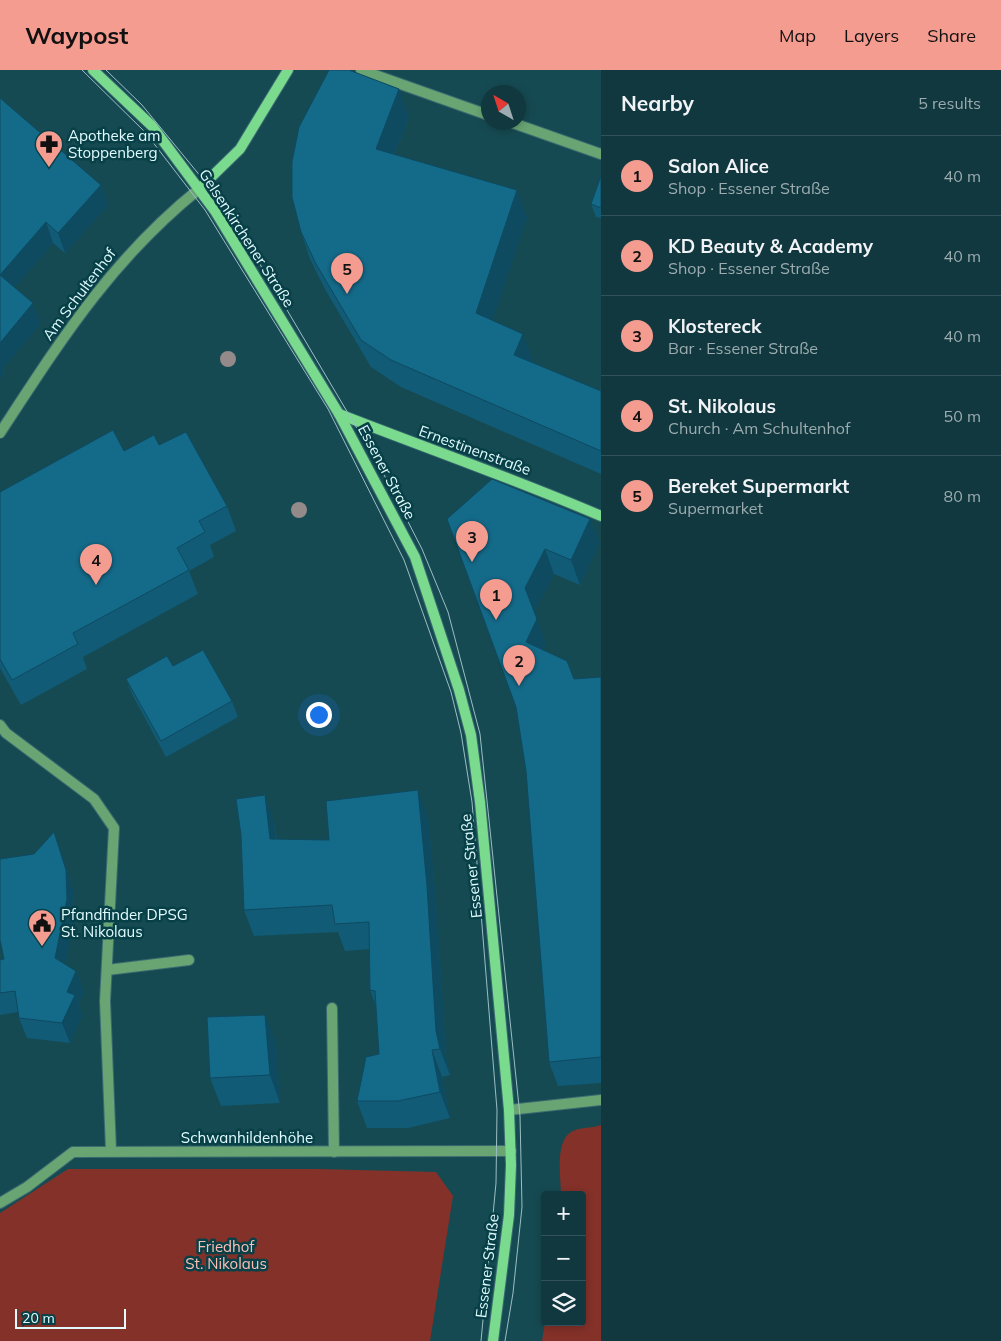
<!DOCTYPE html>
<html lang="en">
<head>
<meta charset="utf-8">
<style>
	:root { --surface:#10383e; --page:#193f45; --text:#f1f3f6; --muted:#9cacb0; --line:#305258; --accent:#f59c90 }
	body { margin:0; font-family:Mulish,sans-serif; background:var(--page); color:var(--text) }
	.controls { position:absolute; right:15px; bottom:15px; display:grid; overflow:hidden; border-radius:5px; box-shadow:0 2px 8px #0003 }
	.controls button { width:45px; height:45px; display:grid; place-items:center; padding:0; border:0; border-bottom:1px solid var(--line); background:var(--surface); color:var(--text); font:25px sans-serif }
	.compass { position:absolute; left:481px; top:15px; width:45px; height:45px; border-radius:50%; background:var(--surface); box-shadow:0 2px 8px #0003; rotate:321deg }
	.scale { position:absolute; left:15px; bottom:12px; width:111px; box-sizing:border-box; padding-left:5px; border:2px solid #e1fbff; border-top:0; font-size:14px; line-height:18px; white-space:nowrap; color:#e1fbff; -webkit-text-stroke:4px #074047; paint-order:stroke }
	.you { position:absolute; left:318px; top:644px; width:18px; height:18px; margin:-12px; border:4px solid #fff; border-radius:50%; background:#1a73e8; box-shadow:0 0 0 8px #1a73e833 }
	.badge { display:grid; place-items:center; width:32px; height:32px; border-radius:50%; background:var(--accent); color:#111; font-size:16px; font-weight:700 }
	.pin { position:absolute; translate:-50% -41px; filter:drop-shadow(0 1px 2px #0008) }
	.pin::after { content:''; position:absolute; top:26px; width:18px; height:15px; background:inherit; clip-path:polygon(0 0,100% 0,50% 100%) }
	.list { margin:0; padding:0; list-style:none }
	h2 { display:flex; justify-content:space-between; align-items:center; height:65px; margin:0; padding:0 20px; font-size:21px }
	h2 small { font-size:16px; font-weight:400; color:var(--muted) }
	.list li { display:grid; grid-template-columns:32px 1fr auto; gap:15px; align-items:center; box-sizing:border-box; height:80px; padding:0 20px; border-top:1px solid var(--line) }
	.list b { display:block; font-size:19px; white-space:nowrap }
	.list p { margin:0; font-size:16px; white-space:nowrap; color:var(--muted) }
	.list em { font-size:16px; font-style:normal; color:var(--muted) }
	.icon { flex:none; width:28px; height:28px; fill:none; stroke:currentColor; stroke-width:2; stroke-linecap:round; stroke-linejoin:round }
	.map { position:relative; flex:none; width:601px; height:1271px; overflow:hidden }
	header { display:flex; align-items:center; gap:30px; box-sizing:border-box; height:70px; padding:0 25px; background:var(--accent); color:#111 }
	header strong { font-size:24px }
	nav { display:flex; gap:28px; margin-inline-start:auto; font-size:18px }
	main { display:flex }
	aside { flex:1; background:var(--surface) }
	.map>svg:first-child { display:block }
</style>
</head>
<body>
<header>
<strong>Waypost</strong>
<nav><a>Map</a><a>Layers</a><a>Share</a></nav>
</header>
<main>
<div class="map">
<svg width="601" height="1271" viewBox="0 0 601 1271">
	<rect width="100%" height="100%" fill="#164a52"/>
	<g fill="#843129">
		<path d="M601,1055V1271H542L545,1252H582V1125H561C561,1107 554,1070 573,1061C581,1057 593,1058 601,1055Z"/>
		<path d="M68,1099H318L436,1102L453,1126L430,1271H0V1143Z"/>
	</g>
	<g fill="none" stroke-linecap="round" stroke-linejoin="round">
		<g stroke="#3b6a71" stroke-width="12">
			<g id="service">
				<path d="M0,655L6,663L94,729L114,758L105,931L111,1080"/>
				<path d="M107,900L189,890"/>
				<path d="M332,938L334,1082"/>
			</g>
		</g>
		<g stroke="#3b6a71" stroke-width="12">
			<g id="minor">
				<path d="M361,0L488,45"/>
				<path d="M510,52L601,84"/>
				<path d="M0,363C61,270 111,190 199,119"/>
				<path d="M509,1040L601,1030"/>
				<path d="M0,1133L27,1117L73,1082L511,1081"/>
			</g>
		</g>
		<g stroke="#3b6a71" stroke-width="12">
			<g id="secondary">
				<path d="M93,0L152,56L215,141L339,344L415,487L459,620L471,665L480,732L509,1040L511,1095L509,1145L493,1271"/>
				<path d="M199,119L240,79L288,0"/>
				<path d="M339,344C426,378 515,409 601,446"/>
			</g>
		</g>
		<use href="#service" stroke="#69a473" stroke-width="10"/>
		<use href="#minor" stroke="#69a473" stroke-width="10"/>
		<use href="#secondary" stroke="#7ada8d" stroke-width="10"/>
		<g stroke="#9bbec4" stroke-width="1">
			<path d="M82,0L145,62L205,140L328,339L404,490L451,622L461,663L472,732L497,1040L496,1113L481,1271"/>
			<path d="M106,0L142,35L206,113L261,196L381,399L422,479L448,542L480,664L520,1046L522,1137L513,1223L505,1271"/>
		</g>
	</g>
	<g fill="#948a89">
		<circle cx="228" cy="289" r="8"/>
		<circle cx="299" cy="440" r="8"/>
	</g>
	<g fill="#115b76">
		<path d="M0,28L101,115L108,135L65,183L53,173L14,218L33,233L40,254L2,299L4,304L0,308Z"/>
		<path d="M409,47L394,85L527,147L492,250L533,291L532,292L601,321V404L401,317L371,297L326,221L310,189L301,162Z"/>
		<path d="M601,106V148L596,147L591,134Z"/>
		<path d="M159,375L227,436L236,461L210,475L214,487L189,501L198,524L83,587L87,599L21,635L0,598V422L124,381Z"/>
		<path d="M447,449H590L599,473L580,515L554,504L534,542L546,574L543,580L574,609L601,607V1013L558,1016L549,992L526,701L516,637Z"/>
		<path d="M173,596L232,631L238,647L166,687L132,624L126,609Z"/>
		<path d="M428,747L437,843L446,987L450,1005L442,1007L450,1048L408,1058H367L357,1031L379,984L376,936L370,920V879L345,881L338,862L254,866L244,840L274,752L277,769L329,770Z"/>
		<path d="M54,762L61,782L73,820L74,849L65,895L76,901L84,922L78,934L82,945L70,973L27,968L19,948L18,942L0,945V890L4,889L34,784Z"/>
		<path d="M276,973L280,1033L221,1036L210,1008Z"/>
	</g>
	<g fill="#0e4a60">
		<path d="M399,19L409,47L385,106L376,79Z"/>
		<path d="M101,115L108,135L65,183L58,163Z"/>
		<path d="M517,120L527,147L486,270L476,243Z"/>
		<path d="M46,152L53,173L7,226L0,205Z"/>
		<path d="M33,233L40,254L2,299L4,304L0,308V273Z"/>
		<path d="M523,264L533,291L524,312L514,285Z"/>
		<path d="M590,449L599,473L580,515L571,490Z"/>
		<path d="M545,479L554,504L534,542L525,518Z"/>
		<path d="M537,549L546,574L536,597L526,572Z"/>
		<path d="M418,720L428,747L437,843L446,987L450,1005L440,979L436,961Z"/>
		<path d="M265,725L274,752L280,795L270,769Z"/>
		<path d="M54,762L61,782L73,820L74,849L63,909L55,888Z"/>
		<path d="M76,901L84,922L78,934L82,945L70,973L62,953L67,922Z"/>
		<path d="M265,945L276,973L280,1033L270,1005Z"/>
		<path d="M432,980L442,1007L450,1048L440,1022Z"/>
	</g>
	<g fill="#146a89" stroke="#0e4a60">
		<path d="M329,0H349L399,19L376,79L517,120L476,243L523,264L514,285L601,321V381L391,290L361,270L316,194L301,162L292,127V92L299,57Z"/>
		<path d="M0,28L101,115L58,163L46,152L0,205Z"/>
		<path d="M601,106V138L591,134Z"/>
		<path d="M0,205L33,233L0,273Z"/>
		<path d="M113,360L124,381L154,365L159,375L186,362L227,436L199,451L205,462L177,478L189,500L73,563L78,574L12,610L0,589V422Z"/>
		<path d="M492,409L590,449L571,490L545,479L525,518L537,549L526,572L567,591L574,609L601,607V987L549,992L526,701L516,637L447,449Z"/>
		<path d="M203,580L232,631L161,671L126,609L167,586L173,596Z"/>
		<path d="M418,720L427,816L436,961L440,979L432,980L440,1022L398,1031H357L366,987L379,984L375,921L370,920L369,852L335,854L332,835L244,840L241,765L236,729L265,725L270,769L329,770L326,731Z"/>
		<path d="M54,762L66,800L67,829L55,888L76,901L67,922L75,925L62,953L19,948L15,921L0,923V890L4,889L0,870V789L34,784Z"/>
		<path d="M265,945L270,1005L210,1008L207,947Z"/>
	</g>
	<defs>
		<g id="pharmacy-pin" transform="scale(1.4375)"><path d="M0 17L-7.5 6A9.5 9.5 0 1 1 7.5 6Z" fill="#f59c90" stroke="#074047"/><path d="M-2-6h4v4h4v4h-4v4h-4v-4h-4v-4h4Z" fill="#111"/></g>
		<g id="civic-pin" transform="scale(1.4375)"><path d="M0 17L-7.5 6A9.5 9.5 0 1 1 7.5 6Z" fill="#f59c90" stroke="#074047"/><path d="M-.6-6.5H3V-4.5H.6V-3L4-1V1h2V6H-6V1h2V-1L-.6-3ZM-1.2 2.5V6h2.4V2.5Z" fill="#111"/></g>
	</defs>
	<g fill-rule="evenodd">
		<use href="#pharmacy-pin" x="49" y="74"/>
		<use href="#civic-pin" x="42" y="853"/>
	</g>
	<g text-anchor="middle" dominant-baseline="central" stroke-width="5" stroke-linejoin="round" paint-order="stroke">
		<g font-size="15" fill="#e1fbff" stroke="#074047" text-anchor="start">
			<text x="68" y="65">Apotheke am<tspan x="68" dy="17">Stoppenberg</tspan></text>
			<text x="61" y="844">Pfandfinder DPSG<tspan x="61" dy="17">St. Nikolaus</tspan></text>
		</g>
		<g font-size="15" fill="#e1fbff" stroke="#074047">
			<text transform="translate(247 168) rotate(57)">Gelsenkirchener Straße</text>
			<text transform="translate(79 224) rotate(-53)">Am Schultenhof</text>
			<text transform="translate(475 380) rotate(20)">Ernestinenstraße</text>
			<text transform="translate(387 402) rotate(62)">Essener Straße</text>
			<text transform="translate(471 796) rotate(-96)">Essener Straße</text>
			<text x="247" y="1067">Schwanhildenhöhe</text>
			<text transform="translate(487 1196) rotate(-83)">Essener Straße</text>
		</g>
		<g font-size="15" fill="#fcbfb6" stroke="#074047">
			<text x="226" y="1176">Friedhof<tspan x="226" dy="17">St. Nikolaus</tspan></text>
		</g>
	</g>
</svg>
<div class="controls">
<button>+</button>
<button>−</button>
<button><svg class="icon" aria-label="layers" viewBox="0 0 24 24"><path d="M12 4l9 5-9 5-9-5zM3 14l9 5 9-5"/></svg></button>
</div>
<svg class="compass" viewBox="-18 -18 36 36"><path d="M0-13l5 13h-10z" fill="#e53935"/><path d="M0 13l5-13h-10z" fill="#9cacb0"/></svg>
<div class="scale">20 m</div>
<div class="you"></div>
<div class="pin badge" style="left:496px;top:550px">1</div>
<div class="pin badge" style="left:519px;top:616px">2</div>
<div class="pin badge" style="left:472px;top:492px">3</div>
<div class="pin badge" style="left:96px;top:515px">4</div>
<div class="pin badge" style="left:347px;top:224px">5</div>
</div>
<aside>
<h2>Nearby<small>5 results</small></h2>
<ul class="list">
<li><span class="badge">1</span><div><b>Salon Alice</b><p>Shop · Essener Straße</p></div><em>40 m</em></li>
<li><span class="badge">2</span><div><b>KD Beauty &amp; Academy</b><p>Shop · Essener Straße</p></div><em>40 m</em></li>
<li><span class="badge">3</span><div><b>Klostereck</b><p>Bar · Essener Straße</p></div><em>40 m</em></li>
<li><span class="badge">4</span><div><b>St. Nikolaus</b><p>Church · Am Schultenhof</p></div><em>50 m</em></li>
<li><span class="badge">5</span><div><b>Bereket Supermarkt</b><p>Supermarket</p></div><em>80 m</em></li>
</ul>
</aside>
</main>
</body>
</html>
